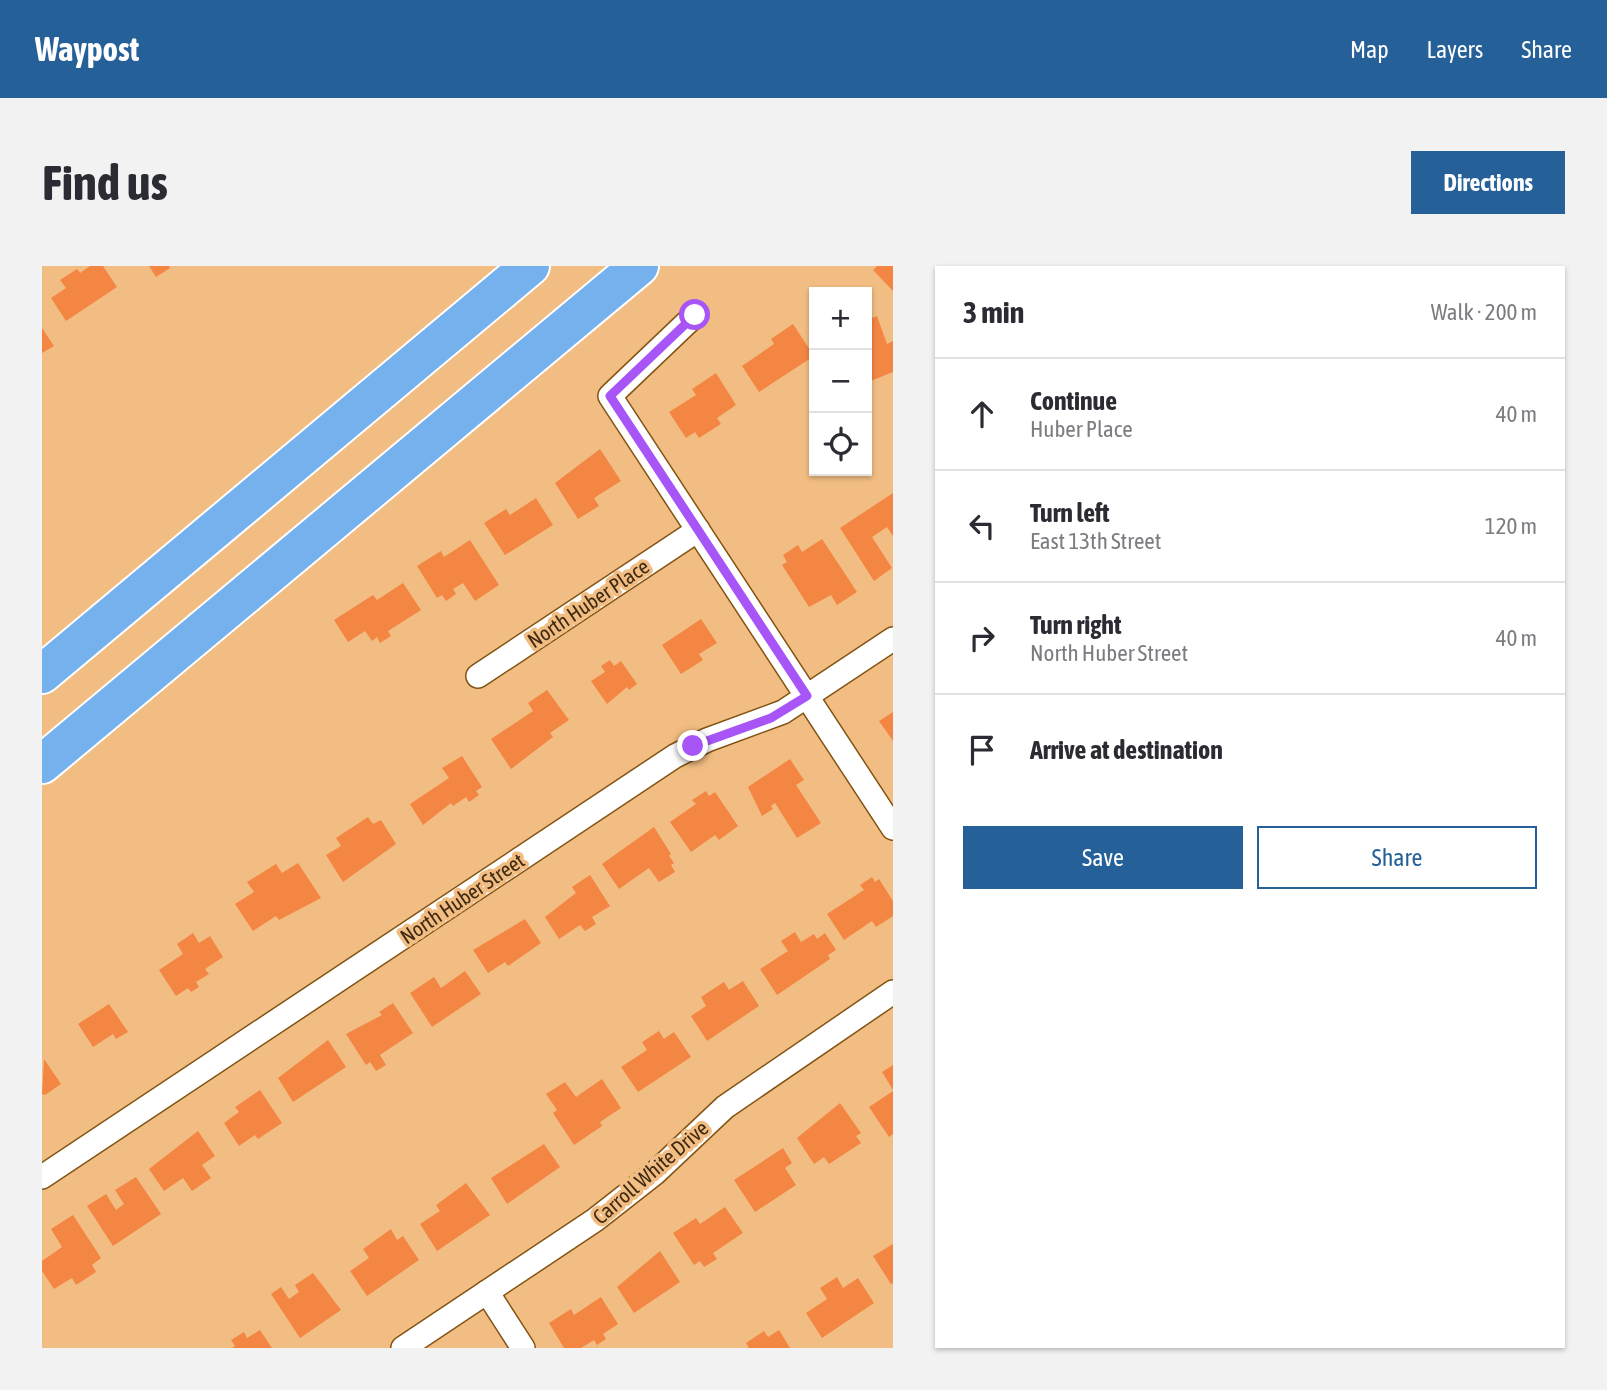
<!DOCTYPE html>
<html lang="en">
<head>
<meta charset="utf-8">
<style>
	:root { --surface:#fff; --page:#f2f2f3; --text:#2b2b33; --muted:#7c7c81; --line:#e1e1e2; --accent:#256198 }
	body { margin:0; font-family:"Asap Condensed",sans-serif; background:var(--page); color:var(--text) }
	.controls { position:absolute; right:21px; top:21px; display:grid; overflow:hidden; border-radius:0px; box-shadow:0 2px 5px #0004 }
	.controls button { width:63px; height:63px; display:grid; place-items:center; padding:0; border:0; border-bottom:2px solid var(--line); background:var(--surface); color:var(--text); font:35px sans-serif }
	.stop { position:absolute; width:21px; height:21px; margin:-16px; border:5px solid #a855f7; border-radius:50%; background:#fff }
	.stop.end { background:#a855f7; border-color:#fff; box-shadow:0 2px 7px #0008 }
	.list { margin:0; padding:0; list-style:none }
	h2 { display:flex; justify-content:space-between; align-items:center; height:91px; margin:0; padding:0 28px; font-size:30px }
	h2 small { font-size:23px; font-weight:400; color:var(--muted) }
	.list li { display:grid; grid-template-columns:46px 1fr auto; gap:21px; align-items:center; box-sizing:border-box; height:112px; padding:0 28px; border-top:2px solid var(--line) }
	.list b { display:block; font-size:26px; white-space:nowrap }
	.list p { margin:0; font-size:23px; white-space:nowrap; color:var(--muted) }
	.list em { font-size:23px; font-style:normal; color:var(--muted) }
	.actions { display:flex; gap:14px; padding:21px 28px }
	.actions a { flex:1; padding:16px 0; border:2px solid var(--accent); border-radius:0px; text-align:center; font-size:24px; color:var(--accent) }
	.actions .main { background:var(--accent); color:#fff }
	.icon { flex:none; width:38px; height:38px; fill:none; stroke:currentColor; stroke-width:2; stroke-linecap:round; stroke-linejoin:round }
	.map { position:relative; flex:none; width:851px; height:1082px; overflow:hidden; border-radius:0px }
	header { display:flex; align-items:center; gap:42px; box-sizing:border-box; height:98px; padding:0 35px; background:var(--accent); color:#fff }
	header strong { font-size:33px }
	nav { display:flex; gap:38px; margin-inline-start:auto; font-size:24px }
	.intro { display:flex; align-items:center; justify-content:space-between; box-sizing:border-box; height:168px; padding:0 42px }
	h1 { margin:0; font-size:49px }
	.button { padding:18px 32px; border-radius:0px; background:var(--accent); color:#fff; font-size:24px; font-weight:700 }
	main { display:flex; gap:42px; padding:0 42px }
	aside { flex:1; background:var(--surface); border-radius:0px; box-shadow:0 2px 5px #0004 }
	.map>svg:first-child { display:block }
</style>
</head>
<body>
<header>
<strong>Waypost</strong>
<nav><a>Map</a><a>Layers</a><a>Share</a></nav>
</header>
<div class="intro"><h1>Find us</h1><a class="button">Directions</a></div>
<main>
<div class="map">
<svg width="851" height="1082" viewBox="0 0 851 1082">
	<rect width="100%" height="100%" fill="#f2bd82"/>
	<g fill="#f48644">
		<path d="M48,0H61L75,21L24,55L9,32L24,22L18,14L35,3L38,7Z"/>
		<path d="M107,0H127L128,2L114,11Z"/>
		<path d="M835,0H851V25L831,4Z"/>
		<path d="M835,50L845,78L851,75V106L826,116L825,54Z"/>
		<path d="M751,58L772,90L717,126L700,100L732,78L729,73Z"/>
		<path d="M0,62L12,80L0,87Z"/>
		<path d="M674,107L694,139L675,152L679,158L657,172L653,166L644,172L627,146L654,129L650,123Z"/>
		<path d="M558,183L579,215L552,232L557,240L536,253L513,217Z"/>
		<path d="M851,227V270L845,261L830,271L850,302L832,315L798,262Z"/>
		<path d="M494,232L511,259L463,289L442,257L464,243L468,249Z"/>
		<path d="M780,273L815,326L795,339L789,329L767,341L740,299L745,296L741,289L756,279L760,286Z"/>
		<path d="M428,274L457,319L433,335L421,317L411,323L414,328L404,335L400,329L395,332L375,300L399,285L402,291Z"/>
		<path d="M361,317L379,344L346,365L349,370L338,377L335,371L330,375L323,365L306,376L292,354L331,329L335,334Z"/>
		<path d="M659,353L675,377L657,388L661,394L639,408L620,379Z"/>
		<path d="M568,394L572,400L579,395L595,418L587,424L585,421L565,438L549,415L563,406L559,400Z"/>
		<path d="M505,424L527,454L508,467L511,471L469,503L449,473L491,445L486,437Z"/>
		<path d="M851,446V475L837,455Z"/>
		<path d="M420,490L440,521L434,525L437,529L427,536L424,531L411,540L409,537L381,559L368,538L407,512L400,502Z"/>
		<path d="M748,493L762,514L754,519L779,557L755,572L733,537L729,540L731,543L720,550L706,521Z"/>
		<path d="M664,525L667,530L673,526L696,560L677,574L673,569L649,586L628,556L654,538L650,534Z"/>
		<path d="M326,551L331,558L339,554L354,578L301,616L284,589L299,580L294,572Z"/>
		<path d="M612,561L629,588L627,590L632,597L629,599L633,606L617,616L607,602L577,623L560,598Z"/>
		<path d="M256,597L279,632L237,654L234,650L211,665L193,638L212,626L205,616L234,598L240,607Z"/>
		<path d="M548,609L568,640L550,651L554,658L543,665L538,659L517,673L503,651L534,627L530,621Z"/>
		<path d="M830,611L833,616L837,613L851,635V650L834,661L830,655L802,674L785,648L822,624L818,619Z"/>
		<path d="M483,653L499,677L466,700L463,696L446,707L431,684Z"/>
		<path d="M753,666L759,676L772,668L775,673L783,667L794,684L786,689L788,693L735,729L718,703L746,685L739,675Z"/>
		<path d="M151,667L157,677L168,670L181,691L163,703L167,708L154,716L157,721L149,726L146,722L134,730L117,704L141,688L135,678Z"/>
		<path d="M423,705L439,728L390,761L368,727L392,711L399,722Z"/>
		<path d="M701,715L717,740L665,775L649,750L664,740L659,731L682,716L687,724Z"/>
		<path d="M351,737L371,767L338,789L344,799L334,805L328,796L324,799L304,768L340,749L337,746Z"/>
		<path d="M67,738L86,766L74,773L71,768L51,781L36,758Z"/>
		<path d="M617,765L622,773L632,766L649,791L596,826L579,801L605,784L600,776Z"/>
		<path d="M286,774L304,801L251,836L236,812Z"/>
		<path d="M2,793L19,818L3,829L0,828Z"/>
		<path d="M851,799V824L840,806Z"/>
		<path d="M560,813L579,842L558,856L560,860L532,879L511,847L515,844L504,828L523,816L534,831Z"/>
		<path d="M218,824L240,857L216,873L213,869L197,880L182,857L197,846L193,841Z"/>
		<path d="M851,825V868L847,871L827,841Z"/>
		<path d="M798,837L819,867L814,870L819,877L787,898L782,891L772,898L755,872Z"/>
		<path d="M156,865L173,890L160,899L169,912L150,925L141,912L122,925L107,903Z"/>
		<path d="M502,878L518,901L465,938L449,912Z"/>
		<path d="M741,882L750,897L743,902L754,919L713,946L692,914Z"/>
		<path d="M94,911L119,948L71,980L45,940L64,928L74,944L82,938L73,924Z"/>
		<path d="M424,917L448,949L395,985L378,958L398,945L394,939Z"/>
		<path d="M683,941L701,967L671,987L675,993L662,1001L658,995L652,999L631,967L654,952L658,958Z"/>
		<path d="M31,949L59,992L50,999L54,1006L34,1019L30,1012L12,1023L0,1005V995L20,981L9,963Z"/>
		<path d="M349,963L355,974L361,970L377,994L325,1030L308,1005L327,992L321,983Z"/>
		<path d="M851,978V1017L849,1018L831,990Z"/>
		<path d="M618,985L638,1016L592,1047L575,1021Z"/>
		<path d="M271,1007L299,1044L258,1072L229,1028L239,1021L247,1033L257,1026L253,1019Z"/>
		<path d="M795,1011L801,1022L816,1012L832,1037L780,1072L764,1047L785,1033L778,1022Z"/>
		<path d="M559,1031L576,1058L561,1068L564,1073L555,1079L552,1074L539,1082H522L507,1057L529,1043L532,1049Z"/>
		<path d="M218,1064L230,1082H190L193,1080L189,1074L202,1066L205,1072Z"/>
		<path d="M737,1064L748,1082H707L704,1077L722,1065L726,1071Z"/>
	</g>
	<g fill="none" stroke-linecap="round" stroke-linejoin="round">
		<g stroke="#825414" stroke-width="26">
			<g id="street">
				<path d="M653,49L568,130L851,562"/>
				<path d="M436,410L656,264"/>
				<path d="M0,911L633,490L665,474L741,446L851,373"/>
				<path d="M445,1026L481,1082"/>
				<path d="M361,1082L553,954L613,907L683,841L851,726"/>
			</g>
		</g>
		<g stroke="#fff" stroke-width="42">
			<g id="highway">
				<path d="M0,408L488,0"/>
				<path d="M0,498L597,0"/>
			</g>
		</g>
		<use href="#street" stroke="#fff" stroke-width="23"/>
		<use href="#highway" stroke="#75b1ec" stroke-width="38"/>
	</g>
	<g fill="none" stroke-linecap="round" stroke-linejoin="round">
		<path stroke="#a855f7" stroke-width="9" d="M651,480L729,452L765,430L568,130L653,49"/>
	</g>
	<g text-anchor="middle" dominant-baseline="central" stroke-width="7" stroke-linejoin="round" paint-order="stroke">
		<g font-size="21" fill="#3e2911" stroke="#f2bd82">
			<text transform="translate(546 337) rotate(-34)">North Huber Place</text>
			<text transform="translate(420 632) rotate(-34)">North Huber Street</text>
			<text transform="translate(608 906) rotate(-41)">Carroll White Drive</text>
		</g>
	</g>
</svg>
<div class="controls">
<button>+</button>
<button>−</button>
<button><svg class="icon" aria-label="locate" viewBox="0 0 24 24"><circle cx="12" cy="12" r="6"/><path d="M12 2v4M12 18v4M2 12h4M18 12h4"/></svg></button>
</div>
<div class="stop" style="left:653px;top:49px"></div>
<div class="stop end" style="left:651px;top:480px"></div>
</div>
<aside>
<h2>3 min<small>Walk · 200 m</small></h2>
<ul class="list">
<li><svg class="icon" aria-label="ahead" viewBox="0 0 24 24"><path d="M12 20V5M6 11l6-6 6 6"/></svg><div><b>Continue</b><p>Huber Place</p></div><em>40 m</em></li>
<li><svg class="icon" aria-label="left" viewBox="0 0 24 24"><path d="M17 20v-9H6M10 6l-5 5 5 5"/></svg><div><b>Turn left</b><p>East 13th Street</p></div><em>120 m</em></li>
<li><svg class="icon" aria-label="right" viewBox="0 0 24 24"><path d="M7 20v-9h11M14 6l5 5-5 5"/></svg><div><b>Turn right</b><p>North Huber Street</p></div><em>40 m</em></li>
<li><svg class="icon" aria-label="arrive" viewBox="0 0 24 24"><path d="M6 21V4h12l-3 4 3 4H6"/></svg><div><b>Arrive at destination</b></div></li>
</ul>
<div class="actions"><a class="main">Save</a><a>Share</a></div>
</aside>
</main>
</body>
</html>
